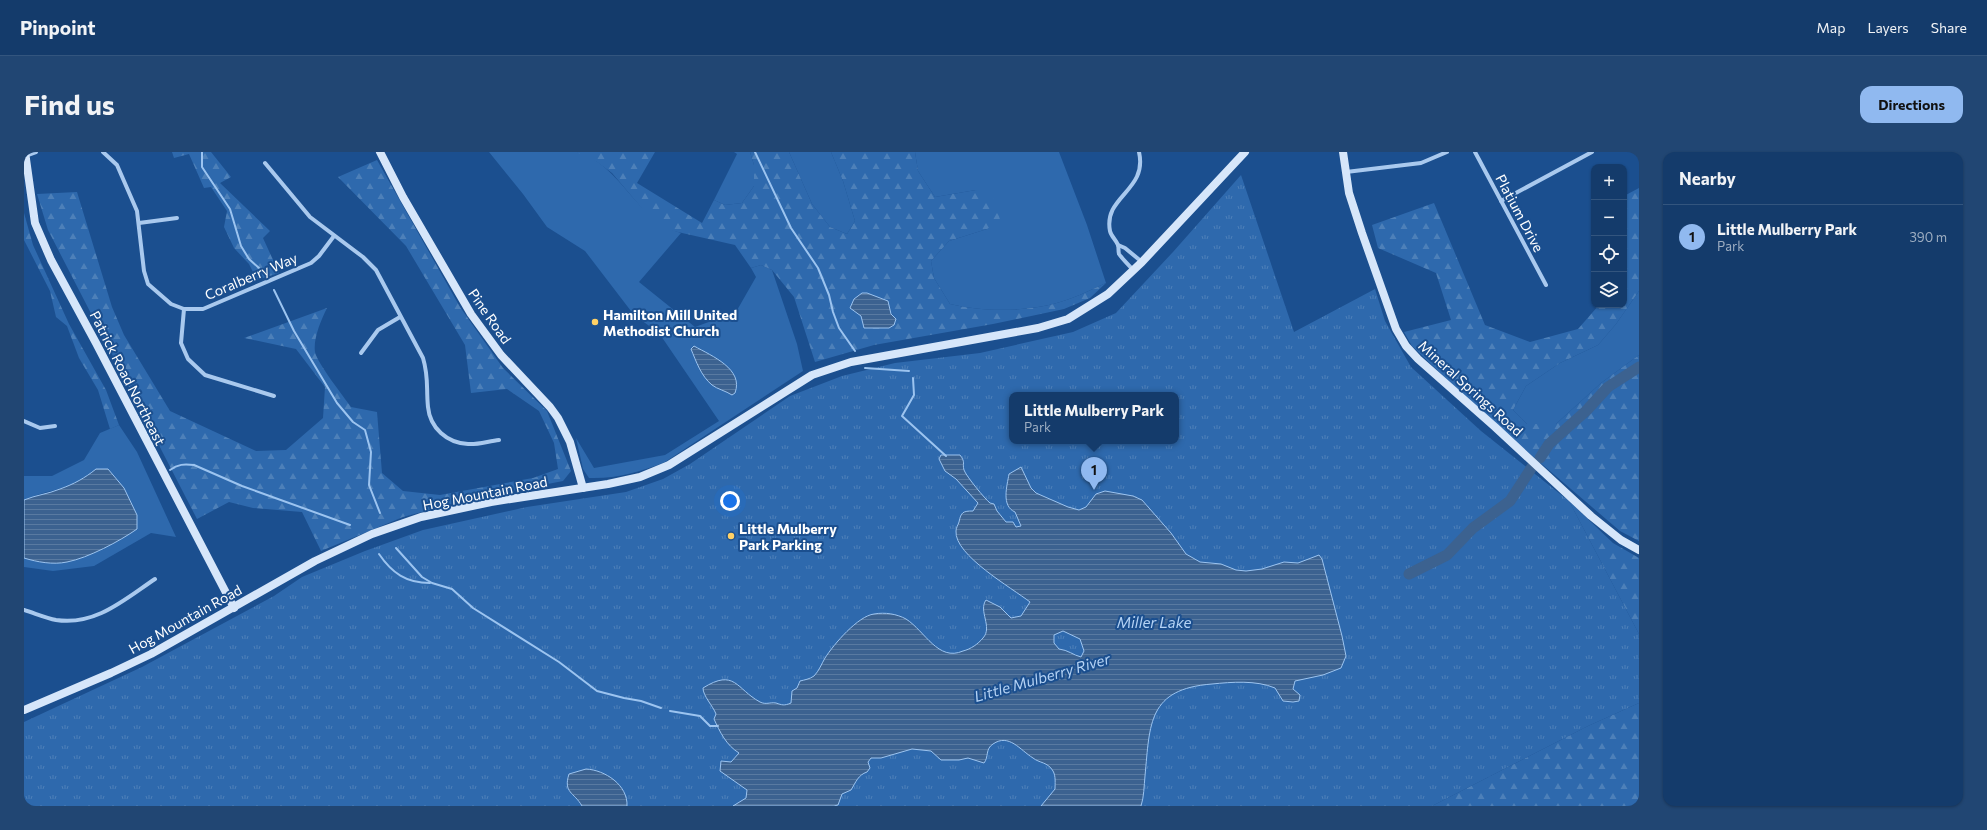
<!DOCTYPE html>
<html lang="en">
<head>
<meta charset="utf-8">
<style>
	:root { --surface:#143b6b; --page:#214673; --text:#f1f3f6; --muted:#9dadc1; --line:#33557e; --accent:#90b9f0 }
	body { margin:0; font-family:Commissioner,sans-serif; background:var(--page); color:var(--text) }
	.controls { position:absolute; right:12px; top:12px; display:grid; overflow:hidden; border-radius:8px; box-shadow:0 1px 3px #0004 }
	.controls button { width:36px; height:36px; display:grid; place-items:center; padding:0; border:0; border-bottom:1px solid var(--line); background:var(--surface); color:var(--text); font:20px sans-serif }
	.you { position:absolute; left:706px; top:349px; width:14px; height:14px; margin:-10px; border:3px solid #fff; border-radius:50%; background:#1a73e8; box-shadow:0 0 0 6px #1a73e833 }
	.badge { display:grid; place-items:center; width:26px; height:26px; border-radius:50%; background:var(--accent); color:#111; font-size:13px; font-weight:700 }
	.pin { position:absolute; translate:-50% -33px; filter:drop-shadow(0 1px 2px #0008) }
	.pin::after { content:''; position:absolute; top:21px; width:14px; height:12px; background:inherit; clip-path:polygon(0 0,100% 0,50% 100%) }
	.popup { position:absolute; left:985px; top:240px; width:170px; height:52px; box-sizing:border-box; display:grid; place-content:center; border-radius:8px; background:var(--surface); filter:drop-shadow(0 1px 3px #0005); font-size:13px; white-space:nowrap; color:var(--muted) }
	.popup b { font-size:15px; color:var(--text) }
	.popup::after { content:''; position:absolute; left:50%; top:100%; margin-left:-8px; border:8px solid transparent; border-top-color:var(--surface) }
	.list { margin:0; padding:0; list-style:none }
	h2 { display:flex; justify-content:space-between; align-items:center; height:52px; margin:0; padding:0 16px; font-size:17px }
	h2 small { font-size:13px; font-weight:400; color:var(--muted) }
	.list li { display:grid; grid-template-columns:26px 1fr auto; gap:12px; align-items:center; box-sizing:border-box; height:64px; padding:0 16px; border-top:1px solid var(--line) }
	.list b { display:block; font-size:15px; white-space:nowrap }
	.list p { margin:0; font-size:13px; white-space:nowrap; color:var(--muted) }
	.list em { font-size:13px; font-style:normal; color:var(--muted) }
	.icon { flex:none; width:22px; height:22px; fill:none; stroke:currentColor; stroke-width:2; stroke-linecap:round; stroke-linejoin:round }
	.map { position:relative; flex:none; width:1615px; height:654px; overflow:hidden; border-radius:12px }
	header { display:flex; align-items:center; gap:24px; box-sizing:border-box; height:56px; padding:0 20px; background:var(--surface); border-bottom:1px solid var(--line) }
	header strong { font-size:19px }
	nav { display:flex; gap:22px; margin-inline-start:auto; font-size:14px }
	.intro { display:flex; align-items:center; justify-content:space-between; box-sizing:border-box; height:96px; padding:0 24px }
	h1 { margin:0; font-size:28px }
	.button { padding:10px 18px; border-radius:12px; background:var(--accent); color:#111; font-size:14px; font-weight:700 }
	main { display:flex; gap:24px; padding:0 24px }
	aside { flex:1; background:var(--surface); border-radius:12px; box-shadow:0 1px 3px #0004 }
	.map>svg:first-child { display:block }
</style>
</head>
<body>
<header>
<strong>Pinpoint</strong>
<nav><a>Map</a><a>Layers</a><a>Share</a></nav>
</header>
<div class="intro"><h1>Find us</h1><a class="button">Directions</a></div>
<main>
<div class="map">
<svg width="1615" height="654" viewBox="0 0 1615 654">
	<defs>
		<pattern id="forest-firs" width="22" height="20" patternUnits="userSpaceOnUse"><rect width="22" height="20" fill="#2e69ad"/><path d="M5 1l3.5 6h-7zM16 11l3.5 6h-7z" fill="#4d80b9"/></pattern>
		<pattern id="park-tufts" width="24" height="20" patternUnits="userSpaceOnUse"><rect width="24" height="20" fill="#2e69ad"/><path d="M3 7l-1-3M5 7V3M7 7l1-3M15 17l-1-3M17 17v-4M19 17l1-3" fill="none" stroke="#4d80b9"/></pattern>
		<pattern id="water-rules" width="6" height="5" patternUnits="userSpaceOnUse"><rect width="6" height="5" fill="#3c6290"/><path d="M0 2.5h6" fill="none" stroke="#597aa1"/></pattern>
	</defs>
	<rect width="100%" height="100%" fill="#1b4f8f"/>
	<g fill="#2e69ad">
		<path d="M465,0C486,0 507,0 529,0C536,0 546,0 553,0C598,13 612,69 657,81L615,130L671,175L712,160L732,125L727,116L737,113L748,118L773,192L779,219L641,310C616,320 592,327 565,326L559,317L552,286L570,316L641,303L695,269L635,181L610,163L561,99L523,75L499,42Z"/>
		<path d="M710,0H726L730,13V34L718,51L701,53L690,48L713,2Z"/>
		<path d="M765,0H807L819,29L831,69L823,82L806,75L788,52Z"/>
		<path d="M891,0H1035L1063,73L1082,131C1070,136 1059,142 1048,146C1013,160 962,161 926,152L910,126L907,109L925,89L963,77L952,38L911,45L894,19Z"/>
		<path d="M1615,139V203L1577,231L1532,272H1503L1489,258L1502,234L1536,211L1574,193L1592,172Z"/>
		<path d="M95,273L113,300L152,385L127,381L70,414L29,419L0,415V406C13,410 29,413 43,410C64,406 96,389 113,377C113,347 98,339 84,317C70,317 70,321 59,328C40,338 19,339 0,348V324H28L60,308L76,281Z"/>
	</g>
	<g fill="url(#forest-firs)" fill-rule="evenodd">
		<path d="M148,0H187L207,25L196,31L246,79L239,86L255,121L233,128L225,112L210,96L200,75L203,59L187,35L180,36L165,2L150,6Z"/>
		<path d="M552,0H631L613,31L678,71L690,48L701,53L718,51L730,34V13L726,0H765L788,52L806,75L823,82L831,69L819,29L807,0H891L894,19L911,45L952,38L972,48L976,68L963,77L925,89L907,109L910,126L926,152C962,161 1013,160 1048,146C1059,142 1070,136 1082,131L1066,146L1040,157L969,172L850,193L791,210L770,145L748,118L737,113L727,116L711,93L645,78L627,67L588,21L573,10ZM846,142L853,146H858C865,153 865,160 872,167L868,175L840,176L837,164L834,161Z"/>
		<path d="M353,8L436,155L479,216L523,259L547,319L539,329L447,347L379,365L297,399L278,360L229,356L205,350L173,367L24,78L13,42L53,40L88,155L100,183L146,259L232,299L262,298L299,266L301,235L272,197L220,186L303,156C297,168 289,187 291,200C293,211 320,245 327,255L353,260L358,321L379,339L416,343L509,326L534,317L530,291L515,259L483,237L447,241L441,193L382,94L314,25Z"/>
		<path d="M1615,36V139L1592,172L1574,193L1536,211L1502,234L1489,258L1503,272H1532L1577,231L1615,203V389L1596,379L1457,260L1388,194L1380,180L1427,168L1412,121L1354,96L1348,73L1410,51L1461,173L1506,190L1554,177L1575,153H1600V44Z"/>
		<path d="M0,61L9,93L45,172L82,238L95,273L86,277L74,238L55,206L43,174L32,165L26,139L0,88Z"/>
		<path d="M1545,349L1589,391L1615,406V482Z"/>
		<path d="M1615,551V654H1408L1564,574Z"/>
	</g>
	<path fill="url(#park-tufts)" fill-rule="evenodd" d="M1217,23L1270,180L1351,137L1361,169L1387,215L1457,279L1545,349L1615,482V551L1564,574L1408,654H0V570L118,515L250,444L278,425L341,399L399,378L503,355L602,340L639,327L666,312L766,244L818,224L871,211L956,201L1049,180L1092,161L1149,100ZM988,243H1152V289H988Z"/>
	<g fill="url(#water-rules)" stroke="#9cc4f0" fill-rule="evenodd">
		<path d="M838,141H843L864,149L867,162L872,167L870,173L865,176H840L837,164L826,156L830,147Z"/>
		<path d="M670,194C688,204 720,217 711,241L708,243C702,239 693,237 688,233C677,224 672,209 667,197Z"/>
		<path d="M917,303H936C942,311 938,311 940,318C942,324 961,347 966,351L970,352L973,359L982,370H989L992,375L997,374L991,360C977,354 983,334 985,322L997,315L1007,336L1012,341L1044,355L1055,358L1062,355L1072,342L1081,339L1109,344L1118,348L1147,381L1162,402L1176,410L1197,412L1212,418L1222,419L1238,417L1260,410L1274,411L1295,403L1298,407L1318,484L1322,504L1317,516L1299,523L1271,529L1269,537L1276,543L1275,549L1269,550L1259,549L1251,536C1232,528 1208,530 1188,532C1124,537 1126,571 1121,624C1120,634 1120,645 1117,654H1017L1031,637C1031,632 1032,624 1029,619C1024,610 1015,611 1009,606C996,598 985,581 969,592C961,597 965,605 960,611L944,606L935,608H917L907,599L888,597L857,606H847L844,610L846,616L843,620C834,623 832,630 827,638L818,642L814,653L810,654H709L722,646L723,638L696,619L697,609L707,610L715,601C702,593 696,580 690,567L692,562C689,554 679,544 679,536C711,516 712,537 736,550C742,553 746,550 752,551C758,553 760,554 767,551L768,539L773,536L776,529C780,528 786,527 790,524C795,519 798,511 801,506C810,492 834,464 850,462C861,460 873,462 882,467C901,479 914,510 939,499C947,497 954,492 959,486C969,475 954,459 962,448L976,455L987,466L997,464L1006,450C988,436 930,403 932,379C932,376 934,373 935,370C937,360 939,359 949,359L954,351L932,327L921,319L915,307ZM1039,479L1056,487L1060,499L1057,505C1049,503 1044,498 1035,497L1030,491V483Z"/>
		<path d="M72,317H84L100,336L113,363V377C96,389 64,406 43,410C29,413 13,410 0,406V348C12,343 24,342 36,337C50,332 61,326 72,317Z"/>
		<path d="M562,617C581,618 604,633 603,654H558C550,640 539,641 545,622Z"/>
	</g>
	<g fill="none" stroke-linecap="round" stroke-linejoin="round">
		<g stroke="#9cc4f0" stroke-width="2">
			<path d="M178,0V15L206,57L217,94L225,107L235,116"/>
			<path d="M731,0L767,76L794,116L805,143L809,160L815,176L831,199"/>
			<path d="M250,138L270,179L313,251L329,270L341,278L347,300L345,333L356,361"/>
			<path d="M841,216L885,219"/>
			<path d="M889,226L890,243L878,264L922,304"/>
			<path d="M146,318C154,312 160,312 170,313L218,334L326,373"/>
			<path d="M372,396L398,425L408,431L428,437L449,456L535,510L573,539L600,546L617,549L637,556"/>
			<path d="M355,402C368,421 382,431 406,431"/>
			<path d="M646,559L676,564L686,574H694"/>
		</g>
		<g stroke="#3c6290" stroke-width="11">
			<path d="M1516,306L1525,292L1562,259L1584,235L1615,215"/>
			<path d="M1385,422L1423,403L1449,376L1486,349L1508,315"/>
		</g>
		<g stroke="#a9c9ee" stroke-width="4">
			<path d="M79,0L93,13L113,59L120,119L124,132L147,152L160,157H179L287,111L295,104L310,84"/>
			<path d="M1451,0L1522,133"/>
			<path d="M1,4L12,0"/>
			<path d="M241,11L286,65L339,105L352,118L399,206C405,226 402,236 404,255C406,276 423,291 444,292C453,293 465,289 475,288"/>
			<path d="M1322,20L1397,11L1423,0"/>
			<path d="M1477,49L1568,0"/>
			<path d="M115,71L153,66"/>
			<path d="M1094,93L1101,96L1118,110"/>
			<path d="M1109,118C1105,113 1099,108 1095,102C1094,99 1095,96 1094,93C1092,88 1087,84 1086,79C1079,44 1124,39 1115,0"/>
			<path d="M160,157L157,191L164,207L181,223L250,244"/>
			<path d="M337,201L354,178L376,165"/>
			<path d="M0,269L16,276L31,274"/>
			<path d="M0,458C10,461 22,466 32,468C72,474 101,447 131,427"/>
		</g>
		<g stroke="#d6e6fa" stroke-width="8">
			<path d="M1,0L11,71L27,108L72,191L210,456"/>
			<path d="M356,0L379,45L447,162L477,203L526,255L534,266L546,290L559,336"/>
			<path d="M1319,0L1325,41L1338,81L1372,177L1382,194L1394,207L1471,275L1567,364L1597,388L1615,398"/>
			<path d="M0,558L87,521L127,502L291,409L348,382L397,365L467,350L584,332L616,325L645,313L788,223L827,210L1014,176L1044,167L1084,142L1118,110L1221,0"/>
		</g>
	</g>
	<g fill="#ffd166" stroke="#1b4f8f" stroke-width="1.5">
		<circle cx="571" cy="170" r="4"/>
		<circle cx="707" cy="384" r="4"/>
	</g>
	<g text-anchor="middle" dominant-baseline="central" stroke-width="4" stroke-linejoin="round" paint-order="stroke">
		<g font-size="14" fill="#fff" stroke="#1b4f8f">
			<text transform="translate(1496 61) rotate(62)">Platium Drive</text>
			<text transform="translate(227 124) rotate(-23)">Coralberry Way</text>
			<text transform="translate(466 164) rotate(55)">Pine Road</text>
			<text transform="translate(104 226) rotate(63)">Patrick Road Northeast</text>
			<text transform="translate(1447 236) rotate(42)">Mineral Springs Road</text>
			<text transform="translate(461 341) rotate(-11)">Hog Mountain Road</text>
			<text transform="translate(161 467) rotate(-29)">Hog Mountain Road</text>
		</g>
		<g font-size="14" font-weight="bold" fill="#fff" stroke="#1b4f8f" text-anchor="start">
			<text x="579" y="162">Hamilton Mill United<tspan x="579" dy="16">Methodist Church</tspan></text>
			<text x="715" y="376">Little Mulberry<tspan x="715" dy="16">Park Parking</tspan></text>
		</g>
		<g font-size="15" font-style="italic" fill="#b5d3f5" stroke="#1b4f8f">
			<text x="1130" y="470">Miller Lake</text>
			<text transform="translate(1018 525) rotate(-16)">Little Mulberry River</text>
		</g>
	</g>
</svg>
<div class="controls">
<button>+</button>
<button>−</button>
<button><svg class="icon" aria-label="locate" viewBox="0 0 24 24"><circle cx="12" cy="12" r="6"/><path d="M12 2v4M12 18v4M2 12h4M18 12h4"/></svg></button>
<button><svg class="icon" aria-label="layers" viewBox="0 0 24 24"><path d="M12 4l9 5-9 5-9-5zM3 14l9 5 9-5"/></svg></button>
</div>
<div class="you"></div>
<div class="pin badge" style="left:1070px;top:338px">1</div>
<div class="popup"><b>Little Mulberry Park</b>Park</div>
</div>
<aside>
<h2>Nearby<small></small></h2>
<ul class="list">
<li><span class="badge">1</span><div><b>Little Mulberry Park</b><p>Park</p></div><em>390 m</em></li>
</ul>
</aside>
</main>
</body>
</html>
